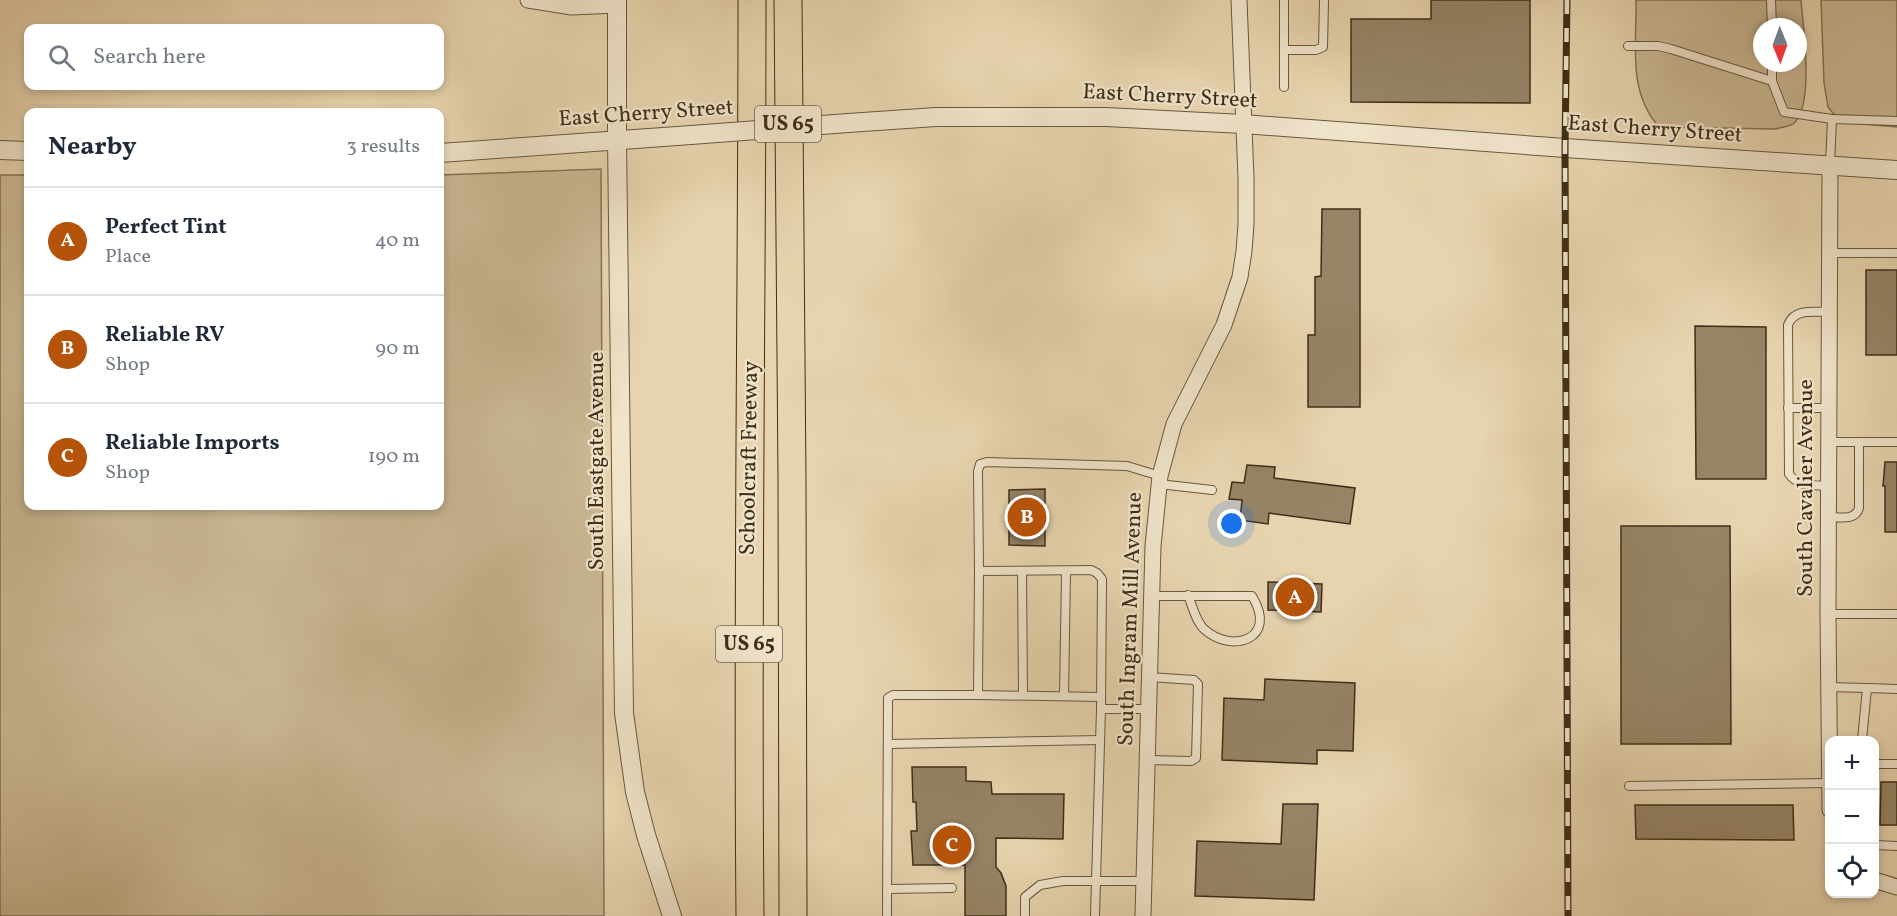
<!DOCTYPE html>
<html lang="en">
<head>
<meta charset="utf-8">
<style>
	:root { --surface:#fff; --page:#f6f6f7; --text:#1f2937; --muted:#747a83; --line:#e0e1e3; --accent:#b45309 }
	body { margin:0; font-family:Vollkorn,serif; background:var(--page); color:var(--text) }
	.controls { position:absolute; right:18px; bottom:18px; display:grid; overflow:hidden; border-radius:12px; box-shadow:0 3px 9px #0003 }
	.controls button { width:54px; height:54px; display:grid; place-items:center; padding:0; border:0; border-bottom:2px solid var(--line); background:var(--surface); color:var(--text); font:30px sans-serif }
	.compass { position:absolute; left:1753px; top:18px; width:54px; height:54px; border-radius:50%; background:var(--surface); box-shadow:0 3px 9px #0003; rotate:179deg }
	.you { position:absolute; left:1232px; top:524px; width:21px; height:21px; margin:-15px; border:4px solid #fff; border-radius:50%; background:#1a73e8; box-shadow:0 0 0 9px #1a73e833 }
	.badge { display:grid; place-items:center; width:39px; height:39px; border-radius:50%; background:var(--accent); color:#fff; font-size:20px; font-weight:700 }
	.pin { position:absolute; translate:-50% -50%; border:3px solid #fff; box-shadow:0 2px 6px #0006 }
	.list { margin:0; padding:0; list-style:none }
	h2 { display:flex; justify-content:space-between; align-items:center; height:78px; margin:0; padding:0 24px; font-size:26px }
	h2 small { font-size:20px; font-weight:400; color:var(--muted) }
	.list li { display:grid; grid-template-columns:39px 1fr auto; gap:18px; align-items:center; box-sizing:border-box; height:108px; padding:0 24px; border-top:2px solid var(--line) }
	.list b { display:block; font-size:22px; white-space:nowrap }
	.list p { margin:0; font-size:20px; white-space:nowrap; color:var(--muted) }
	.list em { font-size:20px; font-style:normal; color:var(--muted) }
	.icon { flex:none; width:33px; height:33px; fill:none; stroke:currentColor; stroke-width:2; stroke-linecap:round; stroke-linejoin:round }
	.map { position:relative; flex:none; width:1897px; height:916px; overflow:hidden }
	.search { position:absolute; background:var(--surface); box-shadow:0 3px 9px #0003; left:24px; top:24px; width:420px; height:66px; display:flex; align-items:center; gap:15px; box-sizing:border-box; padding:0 21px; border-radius:12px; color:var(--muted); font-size:22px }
	.panel { position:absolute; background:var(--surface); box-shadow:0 3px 9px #0003; left:24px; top:108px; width:420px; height:402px; border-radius:12px }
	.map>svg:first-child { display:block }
</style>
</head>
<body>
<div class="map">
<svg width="1897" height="916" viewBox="0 0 1897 916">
	<rect width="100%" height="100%" fill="#e7d4ae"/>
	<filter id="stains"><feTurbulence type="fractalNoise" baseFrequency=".00333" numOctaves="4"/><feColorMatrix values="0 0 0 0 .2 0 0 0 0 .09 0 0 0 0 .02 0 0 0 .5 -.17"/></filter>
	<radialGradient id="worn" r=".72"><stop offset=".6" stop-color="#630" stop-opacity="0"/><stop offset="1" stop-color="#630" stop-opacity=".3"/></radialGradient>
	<g fill="#cab894" stroke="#847356" stroke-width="1.5" fill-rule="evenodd">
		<path d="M1636,0H1801C1803,27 1815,106 1793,124C1789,127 1781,127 1776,129L1659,127C1627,91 1637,44 1636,0ZM1762,27H1798V63H1762Z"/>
		<path d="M1821,0H1897V127L1840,122L1828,107L1824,83Z"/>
		<path d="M601,169L604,916H0V175H28V506H440V175Z"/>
	</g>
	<g fill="#968466" stroke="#3e2e18" stroke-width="1.5">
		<path d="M1431,0H1530V103L1351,102V19H1431Z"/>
		<path d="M1322,209H1360V407H1308V335H1315V277L1321,276Z"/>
		<rect x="1866" y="270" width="31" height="85"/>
		<path d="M1695,326L1766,327V479H1696Z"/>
		<path d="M1885,462H1897V532H1885V486H1883Z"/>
		<path d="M1247,465L1275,467L1274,478L1355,488L1350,524L1269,513L1268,524L1240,520L1242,500L1229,499L1232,482L1244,483Z"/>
		<path d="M1045,489V546L1009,545V490Z"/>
		<path d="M1621,526H1730L1731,744H1621Z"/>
		<path d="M1268,582L1322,584L1321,612L1268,610Z"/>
		<path d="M1265,679L1355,683L1353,751L1317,750V764L1222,760L1224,698L1264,700Z"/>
		<path d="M912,767H966V781L991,782L992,794H1064L1063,839L996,838V867L1001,873L1006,886V916H965V865H913L911,831H917L916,802H913Z"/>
		<path d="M1881,782H1897V825H1880Z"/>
		<path d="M1283,804H1318L1314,900L1195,896L1197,841L1281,844Z"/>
		<path d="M1635,805H1793L1794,840L1636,839Z"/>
	</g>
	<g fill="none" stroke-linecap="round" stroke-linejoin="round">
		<g stroke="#68583e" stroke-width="10">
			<g id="service">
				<path d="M1284,0V87"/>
				<path d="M1771,0L1772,27"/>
				<path d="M1628,46H1658L1671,49L1772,81"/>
				<path d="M1284,50H1316L1323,47L1324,0"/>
				<path d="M1772,63V81L1784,112L1832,119"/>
				<path d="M1830,165L1832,119L1897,121"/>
				<path d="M1830,253H1897"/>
				<path d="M1788,408H1829"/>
				<path d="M1829,442H1897"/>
				<path d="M1159,484L1212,490"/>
				<path d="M1829,486C1815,485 1798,487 1789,474L1788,325C1794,308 1814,312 1829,312"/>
				<path d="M1829,517C1840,517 1855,521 1859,508V442"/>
				<path d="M979,571L978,471L980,464L987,462L1127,466L1160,476"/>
				<path d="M1022,571L1023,695"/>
				<path d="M1152,596H1252C1279,640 1231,654 1204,629C1196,622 1192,605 1188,595"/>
				<path d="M1828,614H1897"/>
				<path d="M1828,687L1867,688"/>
				<path d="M978,695L1101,697"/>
				<path d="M1064,696L1066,571"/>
				<path d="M1101,709H1149"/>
				<path d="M1862,740L1867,688L1897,689"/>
				<path d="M888,744L1100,740"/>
				<path d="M1147,760L1191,761L1196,758L1198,684L1194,680L1149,677"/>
				<path d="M1874,764H1897"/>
				<path d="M1629,786L1829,783"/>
				<path d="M1874,845L1897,846"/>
				<path d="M887,889L952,888"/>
				<path d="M887,916L888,698L893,695H978L979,571L1091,570L1097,573L1102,579L1101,709L1095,916"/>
				<path d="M1025,916V897L1040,885L1063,881H1144"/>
			</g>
		</g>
		<g stroke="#68583e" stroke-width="17">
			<g id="minor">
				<path d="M528,0L572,7L617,5"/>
				<path d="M1830,810L1828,614L1830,165"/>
				<path d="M1874,880L1897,887"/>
				<path d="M1143,916L1153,546L1160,476L1174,424L1224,325L1240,277L1244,251L1246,224V178L1239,0"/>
			</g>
		</g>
		<g stroke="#68583e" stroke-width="20">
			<g id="tertiary">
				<path d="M617,0V139L624,713L635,792L646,835L672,916"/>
				<path d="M848,123L936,117H1106L1243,124L1565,148L1897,170"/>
				<path d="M0,150L28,151"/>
				<path d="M440,153L691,135"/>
			</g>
		</g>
		<g stroke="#3e2e18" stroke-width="29">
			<g id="motorway">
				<path d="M788,0L792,478L793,916"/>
				<path d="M750,916C747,611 752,305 752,0"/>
			</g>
		</g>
		<use href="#service" stroke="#efe3ca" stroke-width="8"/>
		<use href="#minor" stroke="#efe3ca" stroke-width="15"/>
		<use href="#tertiary" stroke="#efe3ca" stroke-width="18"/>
		<use href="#motorway" stroke="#e7d4ae" stroke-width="27"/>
		<g stroke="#3e2e18" stroke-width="7">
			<path id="rail" d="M1567,0L1565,148L1568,916"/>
		</g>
		<use href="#rail" stroke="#efe3ca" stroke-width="4.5" stroke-dasharray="14" stroke-linecap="butt"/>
		<g stroke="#68583e" stroke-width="20" stroke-linecap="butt">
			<path id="tertiary-bridge" d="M691,135L848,123"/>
		</g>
		<use href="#tertiary-bridge" stroke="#efe3ca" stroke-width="18"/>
	</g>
	<g text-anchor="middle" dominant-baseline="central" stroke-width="4.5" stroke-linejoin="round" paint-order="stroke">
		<g fill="#efe3ca" stroke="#73644d" stroke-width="1.5">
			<rect x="755" y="106" width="66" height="36" rx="4.5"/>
			<rect x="716" y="626" width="66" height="36" rx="4.5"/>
		</g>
		<g font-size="21" font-weight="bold" fill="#3e2e18">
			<text x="788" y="124">US 65</text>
			<text x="749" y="644">US 65</text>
		</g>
		<g font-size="22" fill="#3e2e18" stroke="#efe3ca">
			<text transform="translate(1170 97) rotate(3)">East Cherry Street</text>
			<text transform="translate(646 114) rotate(-4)">East Cherry Street</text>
			<text transform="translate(1655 130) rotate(4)">East Cherry Street</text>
			<text transform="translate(750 458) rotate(-89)">Schoolcraft Freeway</text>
			<text transform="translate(597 461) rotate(-90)">South Eastgate Avenue</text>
			<text transform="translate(1806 488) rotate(-90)">South Cavalier Avenue</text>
			<text transform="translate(1131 619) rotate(-88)">South Ingram Mill Avenue</text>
		</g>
	</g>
	<rect width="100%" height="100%" filter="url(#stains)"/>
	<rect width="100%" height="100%" fill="url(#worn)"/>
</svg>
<div class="controls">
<button>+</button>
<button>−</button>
<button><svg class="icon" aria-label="locate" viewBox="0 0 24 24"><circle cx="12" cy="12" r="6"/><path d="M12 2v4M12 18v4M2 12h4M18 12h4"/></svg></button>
</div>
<svg class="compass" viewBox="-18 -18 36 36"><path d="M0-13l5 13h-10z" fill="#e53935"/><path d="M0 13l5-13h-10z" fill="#747a83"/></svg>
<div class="you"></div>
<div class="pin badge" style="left:1295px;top:597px">A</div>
<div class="pin badge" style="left:1027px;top:517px">B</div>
<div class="pin badge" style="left:952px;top:845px">C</div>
<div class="search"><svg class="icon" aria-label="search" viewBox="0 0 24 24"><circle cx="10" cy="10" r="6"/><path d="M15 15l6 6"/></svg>Search here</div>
<section class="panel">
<h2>Nearby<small>3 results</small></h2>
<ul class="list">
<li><span class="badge">A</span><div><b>Perfect Tint</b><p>Place</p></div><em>40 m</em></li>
<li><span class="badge">B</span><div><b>Reliable RV</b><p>Shop</p></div><em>90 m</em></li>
<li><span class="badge">C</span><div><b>Reliable Imports</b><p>Shop</p></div><em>190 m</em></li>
</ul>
</section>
</div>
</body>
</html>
